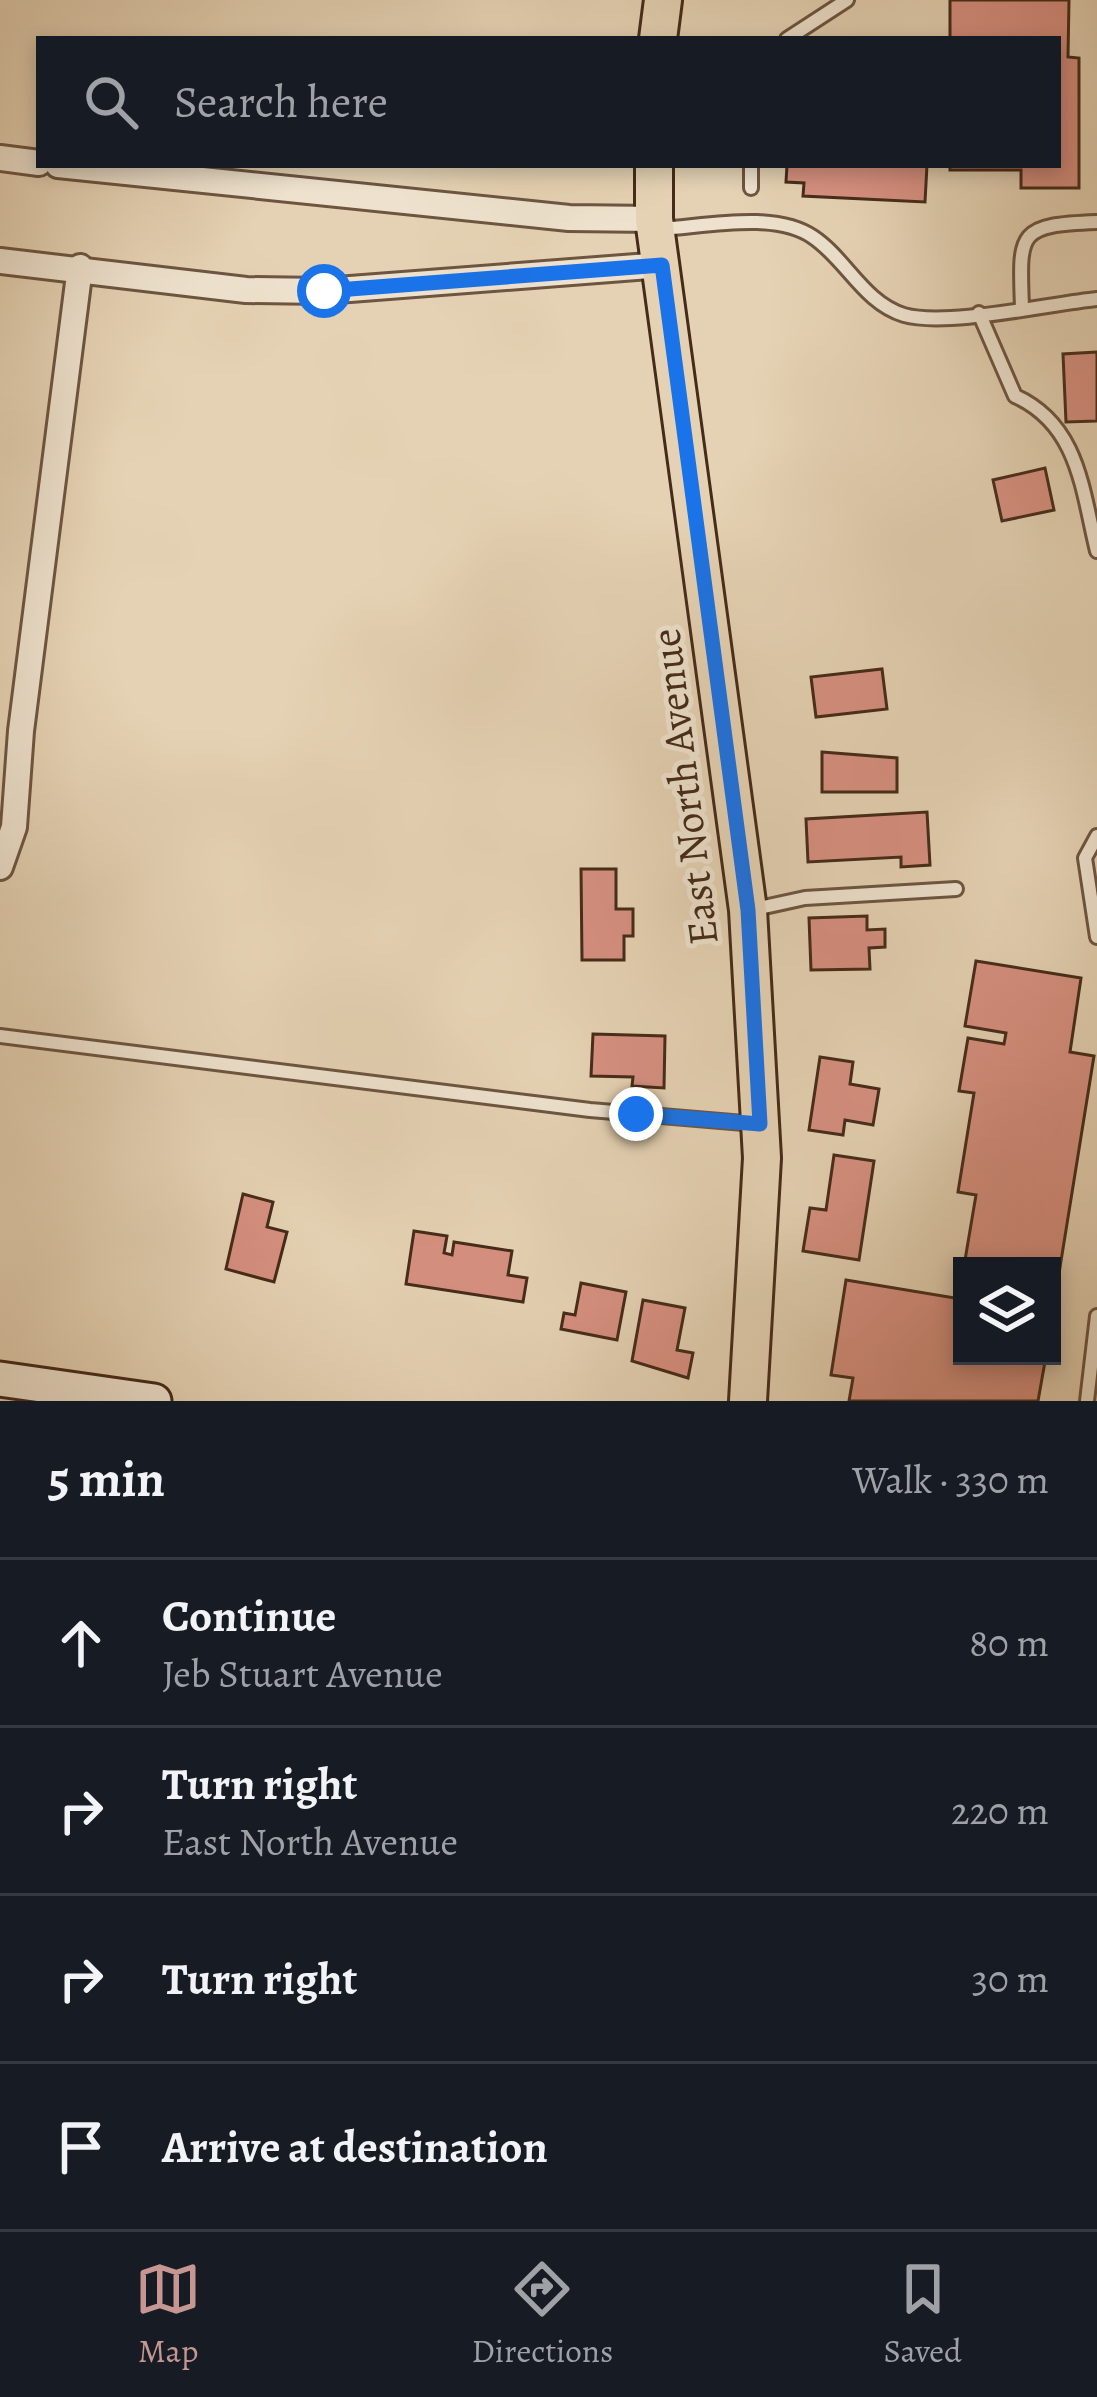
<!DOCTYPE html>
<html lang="en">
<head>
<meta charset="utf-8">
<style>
	:root { --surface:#171b24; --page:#20242c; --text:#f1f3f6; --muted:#9ea1a6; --line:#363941; --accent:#c59692 }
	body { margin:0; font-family:Alegreya,serif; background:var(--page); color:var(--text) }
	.controls { position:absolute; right:36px; bottom:36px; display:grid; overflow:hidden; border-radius:0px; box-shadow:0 6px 18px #0003 }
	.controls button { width:108px; height:108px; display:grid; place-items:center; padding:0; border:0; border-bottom:3px solid var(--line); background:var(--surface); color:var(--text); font:60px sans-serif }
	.stop { position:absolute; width:36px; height:36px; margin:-27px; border:9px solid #1a73e8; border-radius:50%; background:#fff }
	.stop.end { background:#1a73e8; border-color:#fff; box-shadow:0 3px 12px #0008 }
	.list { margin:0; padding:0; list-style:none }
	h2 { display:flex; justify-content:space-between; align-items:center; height:156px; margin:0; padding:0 48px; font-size:51px }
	h2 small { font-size:39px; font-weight:400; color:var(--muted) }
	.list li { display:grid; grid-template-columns:78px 1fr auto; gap:36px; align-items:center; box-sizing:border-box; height:168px; padding:0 48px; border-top:3px solid var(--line) }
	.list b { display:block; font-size:45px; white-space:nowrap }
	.list p { margin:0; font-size:39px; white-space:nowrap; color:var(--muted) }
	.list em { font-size:39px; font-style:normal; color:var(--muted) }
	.icon { flex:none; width:66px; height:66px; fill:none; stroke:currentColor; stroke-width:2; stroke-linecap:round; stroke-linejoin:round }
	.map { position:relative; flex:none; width:1097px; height:1401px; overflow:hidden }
	.search { position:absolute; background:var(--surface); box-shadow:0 6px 18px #0003; left:36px; right:36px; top:36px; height:132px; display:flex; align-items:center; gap:30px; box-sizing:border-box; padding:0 42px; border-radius:0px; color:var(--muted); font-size:45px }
	.sheet { height:828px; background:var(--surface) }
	nav { display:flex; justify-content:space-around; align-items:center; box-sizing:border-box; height:168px; border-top:3px solid var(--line); background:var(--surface); font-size:33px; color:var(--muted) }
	nav a { display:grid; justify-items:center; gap:6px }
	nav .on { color:var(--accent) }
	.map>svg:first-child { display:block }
</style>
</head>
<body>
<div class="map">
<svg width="1097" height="1401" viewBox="0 0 1097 1401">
	<rect width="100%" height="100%" fill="#e5d2b4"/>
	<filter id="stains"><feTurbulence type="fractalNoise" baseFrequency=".00167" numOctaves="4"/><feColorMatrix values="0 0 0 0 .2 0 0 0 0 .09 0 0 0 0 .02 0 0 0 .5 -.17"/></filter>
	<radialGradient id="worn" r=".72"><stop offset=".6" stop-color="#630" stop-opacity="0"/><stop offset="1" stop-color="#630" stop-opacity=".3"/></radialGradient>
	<g fill="#d79081" stroke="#452b19" stroke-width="3">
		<path d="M950,0H1069L1068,57L1079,58V188H1021V170H950V165H1058V39H950Z"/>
		<path d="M787,165H927L925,202L803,196L804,183L786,182Z"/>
		<path d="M1097,352V421L1066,422L1063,354Z"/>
		<path d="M1045,468L1054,510L1002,521L993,480Z"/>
		<path d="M882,669L887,709L816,717L811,677Z"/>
		<path d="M822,752L897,758V792H822Z"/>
		<path d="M927,812L930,865L901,867V857L808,862L806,819Z"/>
		<path d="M581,869H616V909H633V936H624V960H582Z"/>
		<path d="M867,916V930L885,929V947L869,948L870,969L811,970L809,918Z"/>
		<path d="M976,961L1081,978L1070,1052L1094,1056L1052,1317V1266H964L976,1195L958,1192L974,1093L959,1091L968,1038L1004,1044L1006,1033L965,1026Z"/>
		<path d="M593,1034L665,1036L664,1088L632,1086L633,1077L591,1076Z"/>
		<path d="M820,1057L853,1062L850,1084L879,1089L873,1125L845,1120L843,1135L809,1130Z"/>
		<path d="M834,1155L874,1161L859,1260L803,1251L810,1208L826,1210Z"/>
		<path d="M243,1194L273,1202L267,1227L287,1232L274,1282L226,1269Z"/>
		<path d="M414,1231L447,1236L444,1253L452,1255L454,1242L512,1251L508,1275L527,1278L523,1302L406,1284Z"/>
		<path d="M846,1280L961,1299L962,1356H1046L1038,1401H849L853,1378L831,1375Z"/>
		<path d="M581,1283L626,1292L617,1340L561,1329L564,1313L575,1315Z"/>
		<path d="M643,1300L685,1308L677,1350L693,1353L688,1378L632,1361Z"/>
	</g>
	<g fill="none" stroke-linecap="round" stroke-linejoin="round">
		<g stroke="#6d5540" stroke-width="18">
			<g id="lane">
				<path d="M787,39L847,0"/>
				<path d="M751,188V165"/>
				<path d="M658,229C703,227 774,210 813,237C846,259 864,303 904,315C946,327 1049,304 1097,299"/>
				<path d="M1022,307C1019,231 1018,225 1097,222"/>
				<path d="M979,313L1015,396C1079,425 1082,490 1097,551"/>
				<path d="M1097,836L1085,858L1097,937"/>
				<path d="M755,909L805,898L956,889"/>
				<path d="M0,1036L590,1110L756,1124"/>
				<path d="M1087,1401L1097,1316"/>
			</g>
		</g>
		<g stroke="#6d5540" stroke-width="30">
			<g id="street">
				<path d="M0,158L39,163"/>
				<path d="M58,165L569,218L654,219"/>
				<path d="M0,261L246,290L324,291L662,265"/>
				<path d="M0,867L14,827L21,731L80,267"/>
			</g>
		</g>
		<g stroke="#452b19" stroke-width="39">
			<path id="secondary" d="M0,1379L154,1401"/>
		</g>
		<g stroke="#452b19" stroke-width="42">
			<g id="primary">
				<path d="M658,39L663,0"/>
				<path d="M654,165V219L748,910L762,1158L748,1401"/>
			</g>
		</g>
		<use href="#lane" stroke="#eee2ce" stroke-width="12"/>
		<use href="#street" stroke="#eee2ce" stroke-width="24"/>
		<use href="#secondary" stroke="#eee2ce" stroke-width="33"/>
		<use href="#primary" stroke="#e5d2b4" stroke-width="36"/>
	</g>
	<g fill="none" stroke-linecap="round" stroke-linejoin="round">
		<path stroke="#1a73e8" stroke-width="15" d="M324,291L662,265L748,910L760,1124L636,1114"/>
	</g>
	<g text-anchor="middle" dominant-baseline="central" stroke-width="10" stroke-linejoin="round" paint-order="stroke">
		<g font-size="42" fill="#452b19" stroke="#eee2ce">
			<text transform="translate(684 787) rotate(-97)">East North Avenue</text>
		</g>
	</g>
	<rect width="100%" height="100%" filter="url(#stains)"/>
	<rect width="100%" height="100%" fill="url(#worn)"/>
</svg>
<div class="controls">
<button><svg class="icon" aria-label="layers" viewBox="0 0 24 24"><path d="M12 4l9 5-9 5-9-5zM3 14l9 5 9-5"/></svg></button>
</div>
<div class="stop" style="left:324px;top:291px"></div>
<div class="stop end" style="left:636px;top:1114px"></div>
<div class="search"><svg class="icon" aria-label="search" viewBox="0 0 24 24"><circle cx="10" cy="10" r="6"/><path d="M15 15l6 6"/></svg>Search here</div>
</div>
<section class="sheet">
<h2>5 min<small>Walk · 330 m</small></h2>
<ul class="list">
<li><svg class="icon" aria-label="ahead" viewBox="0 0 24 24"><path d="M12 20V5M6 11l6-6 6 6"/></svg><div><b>Continue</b><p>Jeb Stuart Avenue</p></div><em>80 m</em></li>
<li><svg class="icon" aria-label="right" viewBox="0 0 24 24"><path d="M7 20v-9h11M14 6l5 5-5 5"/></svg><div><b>Turn right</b><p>East North Avenue</p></div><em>220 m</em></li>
<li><svg class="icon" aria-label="right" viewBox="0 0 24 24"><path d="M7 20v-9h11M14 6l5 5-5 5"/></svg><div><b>Turn right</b></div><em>30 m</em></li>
<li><svg class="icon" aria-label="arrive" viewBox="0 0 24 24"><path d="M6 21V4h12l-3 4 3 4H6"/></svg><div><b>Arrive at destination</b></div></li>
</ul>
</section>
<nav>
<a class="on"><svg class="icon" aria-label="map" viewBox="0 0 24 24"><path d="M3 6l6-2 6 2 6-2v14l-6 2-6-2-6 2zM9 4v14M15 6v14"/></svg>Map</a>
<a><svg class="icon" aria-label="directions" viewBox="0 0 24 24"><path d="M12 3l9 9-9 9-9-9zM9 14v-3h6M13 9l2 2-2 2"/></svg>Directions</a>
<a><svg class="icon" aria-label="saved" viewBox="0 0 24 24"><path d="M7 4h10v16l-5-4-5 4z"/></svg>Saved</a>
</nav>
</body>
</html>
